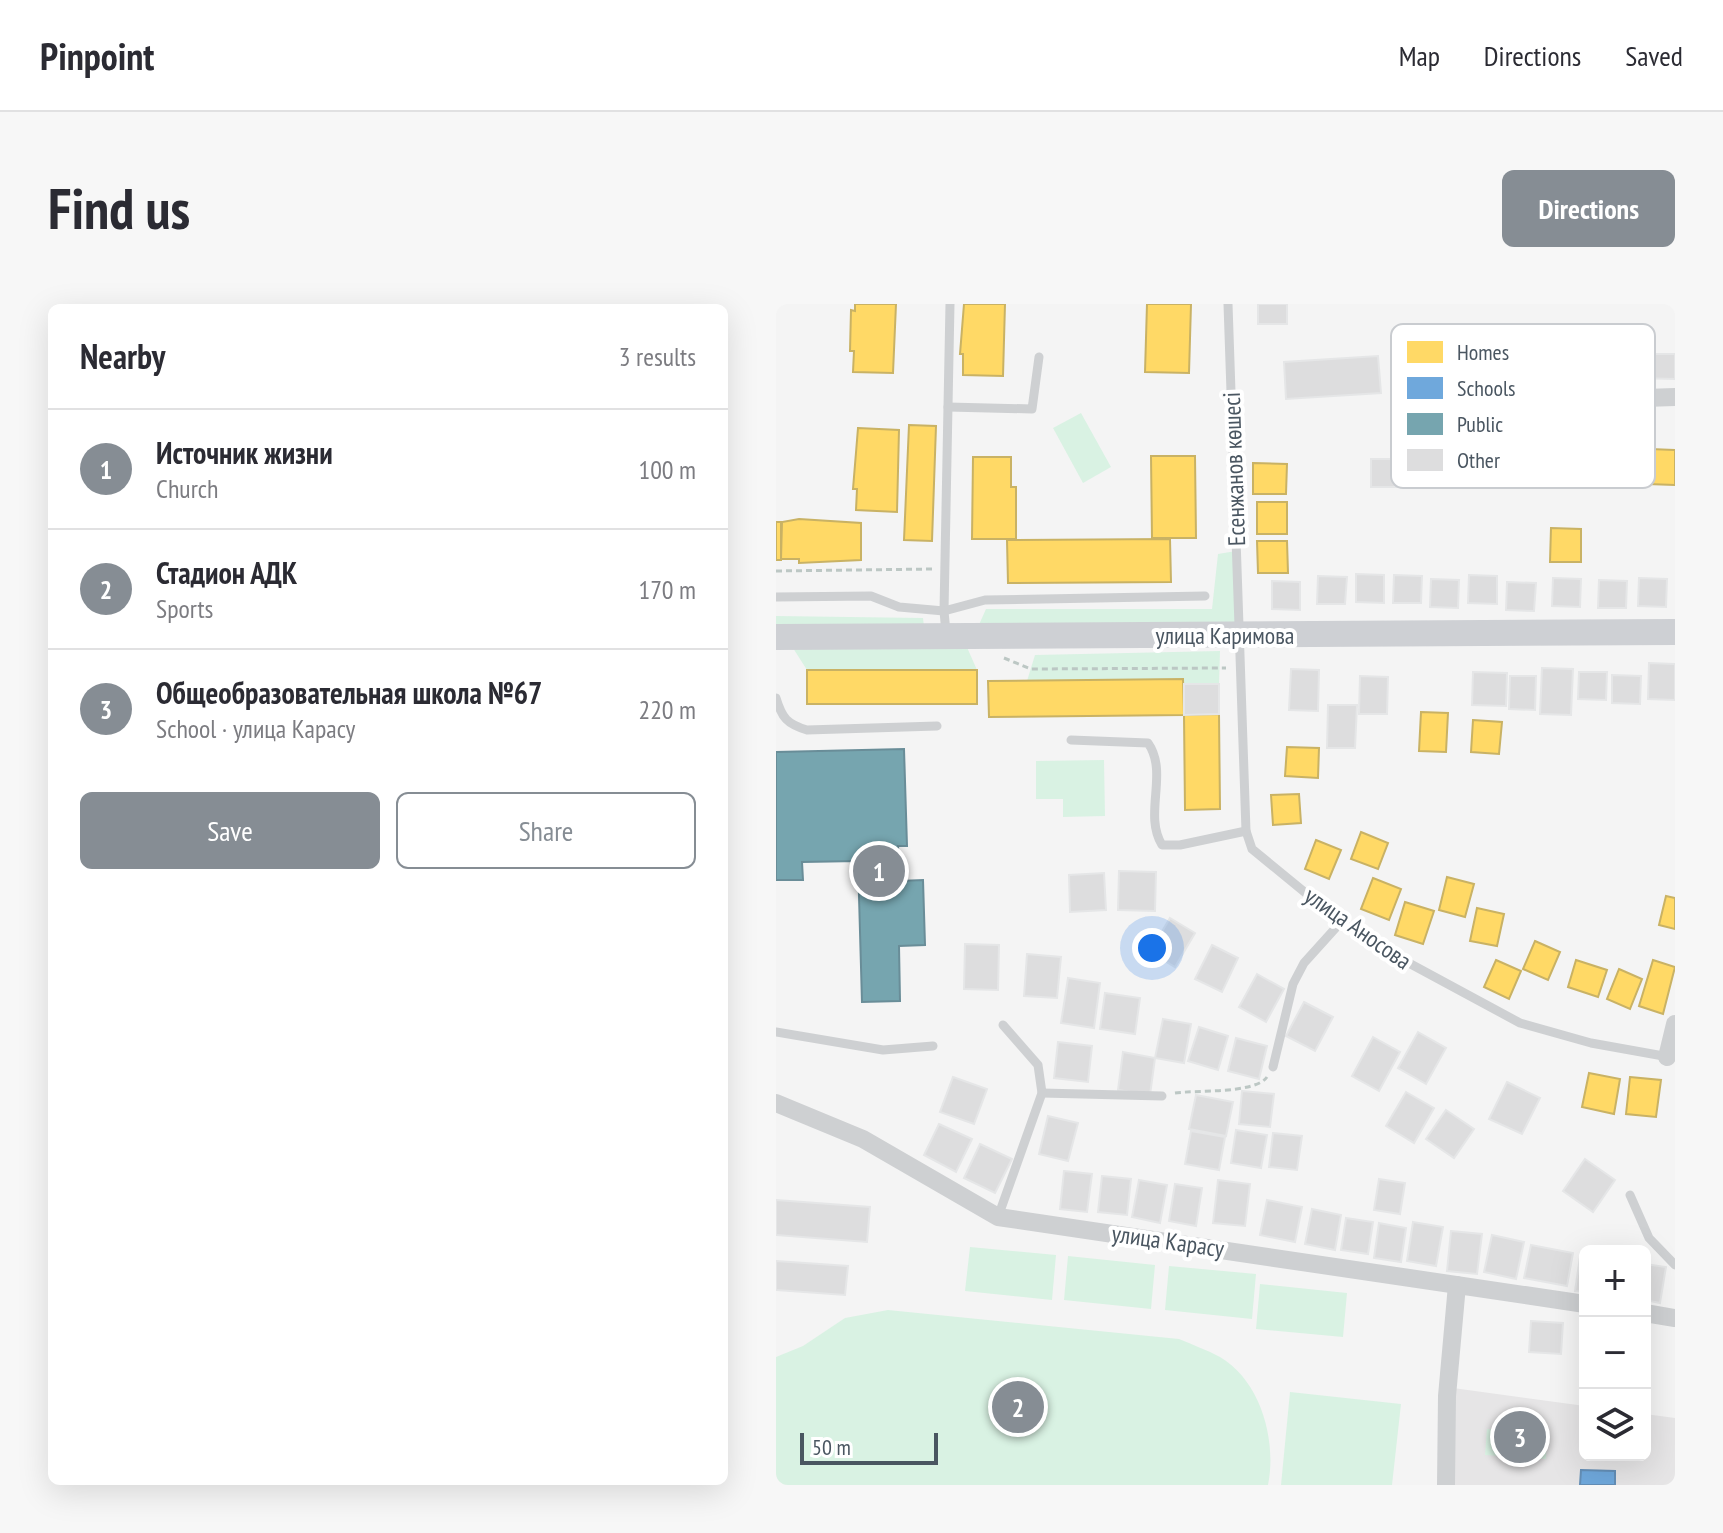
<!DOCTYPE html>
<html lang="en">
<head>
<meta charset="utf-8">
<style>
	:root { --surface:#fff; --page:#f7f7f7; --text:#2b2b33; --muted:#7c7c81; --line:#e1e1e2; --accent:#868d94 }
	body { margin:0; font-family:"PT Sans Narrow",sans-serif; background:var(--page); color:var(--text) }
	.controls { position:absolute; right:24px; bottom:24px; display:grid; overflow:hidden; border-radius:12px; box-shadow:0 8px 32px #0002 }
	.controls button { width:72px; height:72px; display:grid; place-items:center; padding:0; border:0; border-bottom:2px solid var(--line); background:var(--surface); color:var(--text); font:40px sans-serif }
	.scale { position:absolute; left:24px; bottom:20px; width:138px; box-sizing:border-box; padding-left:8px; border:4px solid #4a5661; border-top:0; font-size:22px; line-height:28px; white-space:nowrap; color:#4a5661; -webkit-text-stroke:6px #fff; paint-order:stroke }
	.you { position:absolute; left:376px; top:644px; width:28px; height:28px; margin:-20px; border:6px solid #fff; border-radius:50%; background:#1a73e8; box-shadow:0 0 0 12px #1a73e833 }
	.badge { display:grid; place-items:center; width:52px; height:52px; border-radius:50%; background:var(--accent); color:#fff; font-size:26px; font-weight:700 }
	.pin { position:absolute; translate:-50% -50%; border:4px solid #fff; box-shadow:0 2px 8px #0006 }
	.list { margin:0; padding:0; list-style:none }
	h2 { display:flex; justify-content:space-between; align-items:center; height:104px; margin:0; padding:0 32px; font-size:34px }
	h2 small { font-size:26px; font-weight:400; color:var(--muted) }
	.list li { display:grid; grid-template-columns:52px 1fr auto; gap:24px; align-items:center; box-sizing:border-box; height:120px; padding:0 32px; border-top:2px solid var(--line) }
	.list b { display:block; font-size:30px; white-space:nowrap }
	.list p { margin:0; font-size:26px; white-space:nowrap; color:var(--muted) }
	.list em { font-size:26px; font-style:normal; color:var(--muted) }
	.actions { display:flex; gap:16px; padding:24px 32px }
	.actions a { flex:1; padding:18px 0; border:2px solid var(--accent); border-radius:12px; text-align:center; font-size:28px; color:var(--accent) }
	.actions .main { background:var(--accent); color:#fff }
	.icon { flex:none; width:44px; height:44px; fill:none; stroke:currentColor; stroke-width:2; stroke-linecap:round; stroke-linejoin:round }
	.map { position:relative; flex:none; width:899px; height:1181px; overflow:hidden; border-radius:12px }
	header { display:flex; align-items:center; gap:48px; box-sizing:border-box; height:112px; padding:0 40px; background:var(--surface); border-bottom:2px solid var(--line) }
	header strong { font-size:38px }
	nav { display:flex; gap:44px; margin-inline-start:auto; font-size:28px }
	.intro { display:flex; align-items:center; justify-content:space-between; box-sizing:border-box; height:192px; padding:0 48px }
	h1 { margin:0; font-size:56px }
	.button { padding:20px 36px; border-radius:12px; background:var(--accent); color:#fff; font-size:28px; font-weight:700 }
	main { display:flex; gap:48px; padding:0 48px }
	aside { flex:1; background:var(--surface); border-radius:12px; box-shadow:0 8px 32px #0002 }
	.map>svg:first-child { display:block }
</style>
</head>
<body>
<header>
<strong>Pinpoint</strong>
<nav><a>Map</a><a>Directions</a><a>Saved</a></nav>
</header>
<div class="intro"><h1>Find us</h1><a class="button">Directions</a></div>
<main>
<aside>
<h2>Nearby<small>3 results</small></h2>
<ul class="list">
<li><span class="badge">1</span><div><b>Источник жизни</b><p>Church</p></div><em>100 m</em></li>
<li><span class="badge">2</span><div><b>Стадион АДК</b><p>Sports</p></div><em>170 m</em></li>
<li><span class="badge">3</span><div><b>Общеобразовательная школа №67</b><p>School · улица Карасу</p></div><em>220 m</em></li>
</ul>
<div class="actions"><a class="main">Save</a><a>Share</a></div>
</aside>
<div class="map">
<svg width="899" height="1181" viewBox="0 0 899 1181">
	<rect width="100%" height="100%" fill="#f4f4f4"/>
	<path fill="#e6e5e6" d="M677,1084L809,1102V1151H869V1110L899,1114V1181H679Z"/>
	<g fill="#d9f2e3">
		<path d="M305,109L335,163L307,179L277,124Z"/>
		<path d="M460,247L463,330L198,332L210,305H436L442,250Z"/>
		<path d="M0,312L147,314L149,332H186L201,366H31L10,333H0Z"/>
		<path d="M444,347L443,380H408L407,375L251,377L259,351Z"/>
		<path d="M328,456L329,512L287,513V495H260V457Z"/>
		<path d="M194,943L280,951L276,996L189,987Z"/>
		<path d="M292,952L379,961L375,1005L288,996Z"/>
		<path d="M393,962L480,970L476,1015L389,1006Z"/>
		<path d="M484,980L571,989L567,1033L480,1025Z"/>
		<path d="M112,1006L403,1035C417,1041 431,1046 444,1053C485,1077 501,1137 492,1181H0V1053L27,1042L69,1014Z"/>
		<path d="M514,1088L625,1100L616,1181H505Z"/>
		<path d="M711,1125L771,1129L770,1155L709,1151Z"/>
	</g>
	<g fill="#ffd966" stroke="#c9b264" stroke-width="2">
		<path d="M79,0H120L117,69L77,68L78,47H74L75,6L79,7Z"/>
		<path d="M188,0H229L227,72L187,71V50H184Z"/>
		<path d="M371,0H415L413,69L369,68Z"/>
		<path d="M133,121L160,122L156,237L128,236Z"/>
		<path d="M82,124L123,126L121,208L80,206L81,185H77Z"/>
		<path d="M874,145L899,146V181L872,180Z"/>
		<path d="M375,152H419L420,234H376Z"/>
		<path d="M197,153H235V183H240V235H196Z"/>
		<path d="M477,159L511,160L510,190H477Z"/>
		<rect x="481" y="198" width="30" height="32"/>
		<path d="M23,215L85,219V256L23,259V255H5L6,218Z"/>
		<rect x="0" y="218" width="5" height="38"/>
		<path d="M775,224L805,225V258H774Z"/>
		<path d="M394,235L395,278L232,279L231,236Z"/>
		<path d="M481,237H511L512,269H482Z"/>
		<rect x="31" y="366" width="170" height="34"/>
		<path d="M407,375L408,411L213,413L212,377Z"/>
		<path d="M645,408L672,409L670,448L643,447Z"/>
		<path d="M443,410L444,505L409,506L408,411Z"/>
		<path d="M697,416L726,418L723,450L695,448Z"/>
		<path d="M511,443L543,444L542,474L509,472Z"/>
		<path d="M523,490L525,519L497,521L495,491Z"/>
		<path d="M585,528L612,539L602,565L575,555Z"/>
		<path d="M540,536L565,546L553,575L529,565Z"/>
		<path d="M671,573L698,580L689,613L663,606Z"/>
		<path d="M597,574L625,585L613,616L585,605Z"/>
		<path d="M890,592L899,594V625L883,621Z"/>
		<path d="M629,598L658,607L647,640L619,631Z"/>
		<path d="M701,604L728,610L721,642L694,637Z"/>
		<path d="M759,637L784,648L772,676L747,665Z"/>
		<path d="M720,656L745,667L733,695L708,683Z"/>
		<path d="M800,656L831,666L822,693L792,683Z"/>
		<path d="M877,656L899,663L887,710L863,702Z"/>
		<path d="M843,665L866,675L854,705L831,695Z"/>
		<path d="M813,769L844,775L838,810L806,803Z"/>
		<path d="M854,773L885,776L880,813L850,810Z"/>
	</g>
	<path fill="#6fa8dc" stroke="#648fb7" stroke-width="2" d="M805,1166L839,1167V1181H804Z"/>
	<path fill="#76a5af" stroke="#698d98" stroke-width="2" d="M128,445L131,542H122L123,577L147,576L149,641L123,642L124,697L86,698L82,557L26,558L27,576H0V448Z"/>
	<g fill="#ddddde" stroke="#e5e6e7" stroke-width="2">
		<rect x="482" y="0" width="29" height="20"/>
		<path d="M860,50H899V75L859,74Z"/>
		<path d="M602,52L605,89L510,95L508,58Z"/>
		<rect x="595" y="155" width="28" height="28"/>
		<path d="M580,270L608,271V299L580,298Z"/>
		<path d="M618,271L646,272L645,299H617Z"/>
		<path d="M693,271L721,272V300L692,299Z"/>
		<path d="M542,272L571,273L569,300H541Z"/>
		<path d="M777,274L805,275L804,303L776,302Z"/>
		<path d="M863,274L891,275L890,303L862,302Z"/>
		<path d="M655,275L683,276L682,304L654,303Z"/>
		<path d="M823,276L851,277L850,304H822Z"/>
		<path d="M496,277L524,278V306L496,305Z"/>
		<path d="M731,278L760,279L758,307L730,306Z"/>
		<path d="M873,359L899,360V396L872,395Z"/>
		<path d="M766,364L797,365L795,411L764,410Z"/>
		<path d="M515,365L543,366L542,407L513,406Z"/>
		<path d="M697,368L731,369L730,402L696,401Z"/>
		<path d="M803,368H831L830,396L802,395Z"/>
		<path d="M836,371L865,372L864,400L836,399Z"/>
		<path d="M584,372L612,373L611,410H583Z"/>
		<path d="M734,372H760L759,406L733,405Z"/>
		<path d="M408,380H443V410L408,411Z"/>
		<path d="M552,401H581L579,444H551Z"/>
		<path d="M343,567L380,568L379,607L342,606Z"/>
		<path d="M328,569L330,606L294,608L293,571Z"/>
		<path d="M394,614L419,629L399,663L374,648Z"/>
		<path d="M189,640L223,641L222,686L188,685Z"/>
		<path d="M436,641L462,654L446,688L419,675Z"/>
		<path d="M251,650L285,653L281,694L248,692Z"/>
		<path d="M481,670L508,685L490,718L463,703Z"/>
		<path d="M292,674L324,679L318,724L285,719Z"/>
		<path d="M329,689L364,694L359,730L324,725Z"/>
		<path d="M528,698L557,713L539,747L510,732Z"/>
		<path d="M387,715L415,720L408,759L379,754Z"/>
		<path d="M423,723L452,732L442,766L412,757Z"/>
		<path d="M642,728L670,744L650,780L622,764Z"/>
		<path d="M597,733L624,748L603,787L576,772Z"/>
		<path d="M460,734L491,742L483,775L452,767Z"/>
		<path d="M282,738L316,742L312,778L278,774Z"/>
		<path d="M347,748L379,754L374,791L342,786Z"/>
		<path d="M177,773L211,785L198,820L164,808Z"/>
		<path d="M731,778L764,794L746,830L713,815Z"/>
		<path d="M466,787L498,790L494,823L463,820Z"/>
		<path d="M630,788L658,804L638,839L610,822Z"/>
		<path d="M420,791L457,798L450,832L413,825Z"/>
		<path d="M670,806L698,825L678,854L650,835Z"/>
		<path d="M272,812L302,819L292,857L263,850Z"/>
		<path d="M163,820L196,835L180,868L148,851Z"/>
		<path d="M460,826L491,831L485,864L455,859Z"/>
		<path d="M415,827L449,833L443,866L409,860Z"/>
		<path d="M497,829L526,832L521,866L493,863Z"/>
		<path d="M204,840L236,855L219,889L188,874Z"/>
		<path d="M809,855L839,876L817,908L787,887Z"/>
		<path d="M288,867L316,870L311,908L284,905Z"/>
		<path d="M326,872L355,875L351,911L322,908Z"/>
		<path d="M603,875L629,879L624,910L598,906Z"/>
		<path d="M363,876L391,881L384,919L356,913Z"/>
		<path d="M442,876L474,880L469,922L437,919Z"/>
		<path d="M399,880L426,884L420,922L393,917Z"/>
		<path d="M0,896L94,903L91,938L0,931Z"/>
		<path d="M491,896L526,903L519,938L484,931Z"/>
		<path d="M536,905L565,911L559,946L529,940Z"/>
		<path d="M570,914L597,918L592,950L565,946Z"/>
		<path d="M637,918L667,923L660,962L631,957Z"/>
		<path d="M603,919L630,924L625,958L598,954Z"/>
		<path d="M675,927L706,930L701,970L671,967Z"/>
		<path d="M716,931L748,938L740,975L708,968Z"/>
		<path d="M755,941L797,949L791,982L748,974Z"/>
		<path d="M804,953L809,954V988L799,987Z"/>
		<path d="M0,957L72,962L69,991L0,986Z"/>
		<path d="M869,960L890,963L884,999L869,996Z"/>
		<path d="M755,1017L787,1019L785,1050L753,1048Z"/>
	</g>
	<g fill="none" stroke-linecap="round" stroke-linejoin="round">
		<g stroke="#bcc7c4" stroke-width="3" stroke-dasharray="6 4" stroke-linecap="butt">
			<path d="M0,267L156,265"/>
			<path d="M228,354L255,365L450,364"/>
			<path d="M399,789C420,786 479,790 491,773"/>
		</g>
		<g stroke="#ced0d2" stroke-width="9">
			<path d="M174,0L168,307L209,296L429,292"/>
			<path d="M452,0L470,527L476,545L565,618L605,644L744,719L815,739L893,753"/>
			<path d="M172,103L256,105L263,53"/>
			<path d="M0,293L95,292L123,303L168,307L170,329"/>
			<path d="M0,394C6,414 11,420 31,426L161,422"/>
			<path d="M295,436L372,439C393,469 367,510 386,541H404L470,527"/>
			<path d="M0,728L107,746L157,742"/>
			<path d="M497,763L517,680L528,659L565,618"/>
			<path d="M266,789L386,792"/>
			<path d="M854,891L873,934L899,961"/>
			<path d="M222,913L266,789L262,761L227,721"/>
		</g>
		<g stroke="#ced0d2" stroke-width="18">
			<path d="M625,102L899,93"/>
			<path d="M891,753L899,720"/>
			<path d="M0,799L87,835L222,913L809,1000"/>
			<path d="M869,1009L899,1014"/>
			<path d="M670,1181L671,1092L681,981"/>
		</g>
		<path stroke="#ced0d4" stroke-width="26" d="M0,333L899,328"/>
	</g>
	<g text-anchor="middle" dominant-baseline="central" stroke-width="8" stroke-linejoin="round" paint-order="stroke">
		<g font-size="24" fill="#4a5661" stroke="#fff">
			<text transform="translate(458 165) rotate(-92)">Есенжанов көшесі</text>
			<text x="449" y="331">улица Каримова</text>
			<text transform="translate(582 624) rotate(35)">улица Аносова</text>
			<text transform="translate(392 937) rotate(8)">улица Карасу</text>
		</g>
	</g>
	<rect x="615" y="20" width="264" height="164" rx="12" fill="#fff" stroke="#c9ccd0" stroke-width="2"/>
	<rect x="631" y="37" width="36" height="22" fill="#ffd966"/>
	<rect x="631" y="73" width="36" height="22" fill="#6fa8dc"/>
	<rect x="631" y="109" width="36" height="22" fill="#76a5af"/>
	<rect x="631" y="145" width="36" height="22" fill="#ddddde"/>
	<g font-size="22" fill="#4a5661">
		<text x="681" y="56">Homes</text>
		<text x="681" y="92">Schools</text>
		<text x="681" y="128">Public</text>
		<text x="681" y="164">Other</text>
	</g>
</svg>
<div class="controls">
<button>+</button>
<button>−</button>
<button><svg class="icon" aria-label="layers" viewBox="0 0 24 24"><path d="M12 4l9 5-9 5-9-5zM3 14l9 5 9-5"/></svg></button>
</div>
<div class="scale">50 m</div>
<div class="you"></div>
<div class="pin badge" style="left:103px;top:567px">1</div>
<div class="pin badge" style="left:242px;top:1103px">2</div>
<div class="pin badge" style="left:744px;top:1133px">3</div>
</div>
</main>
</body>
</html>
